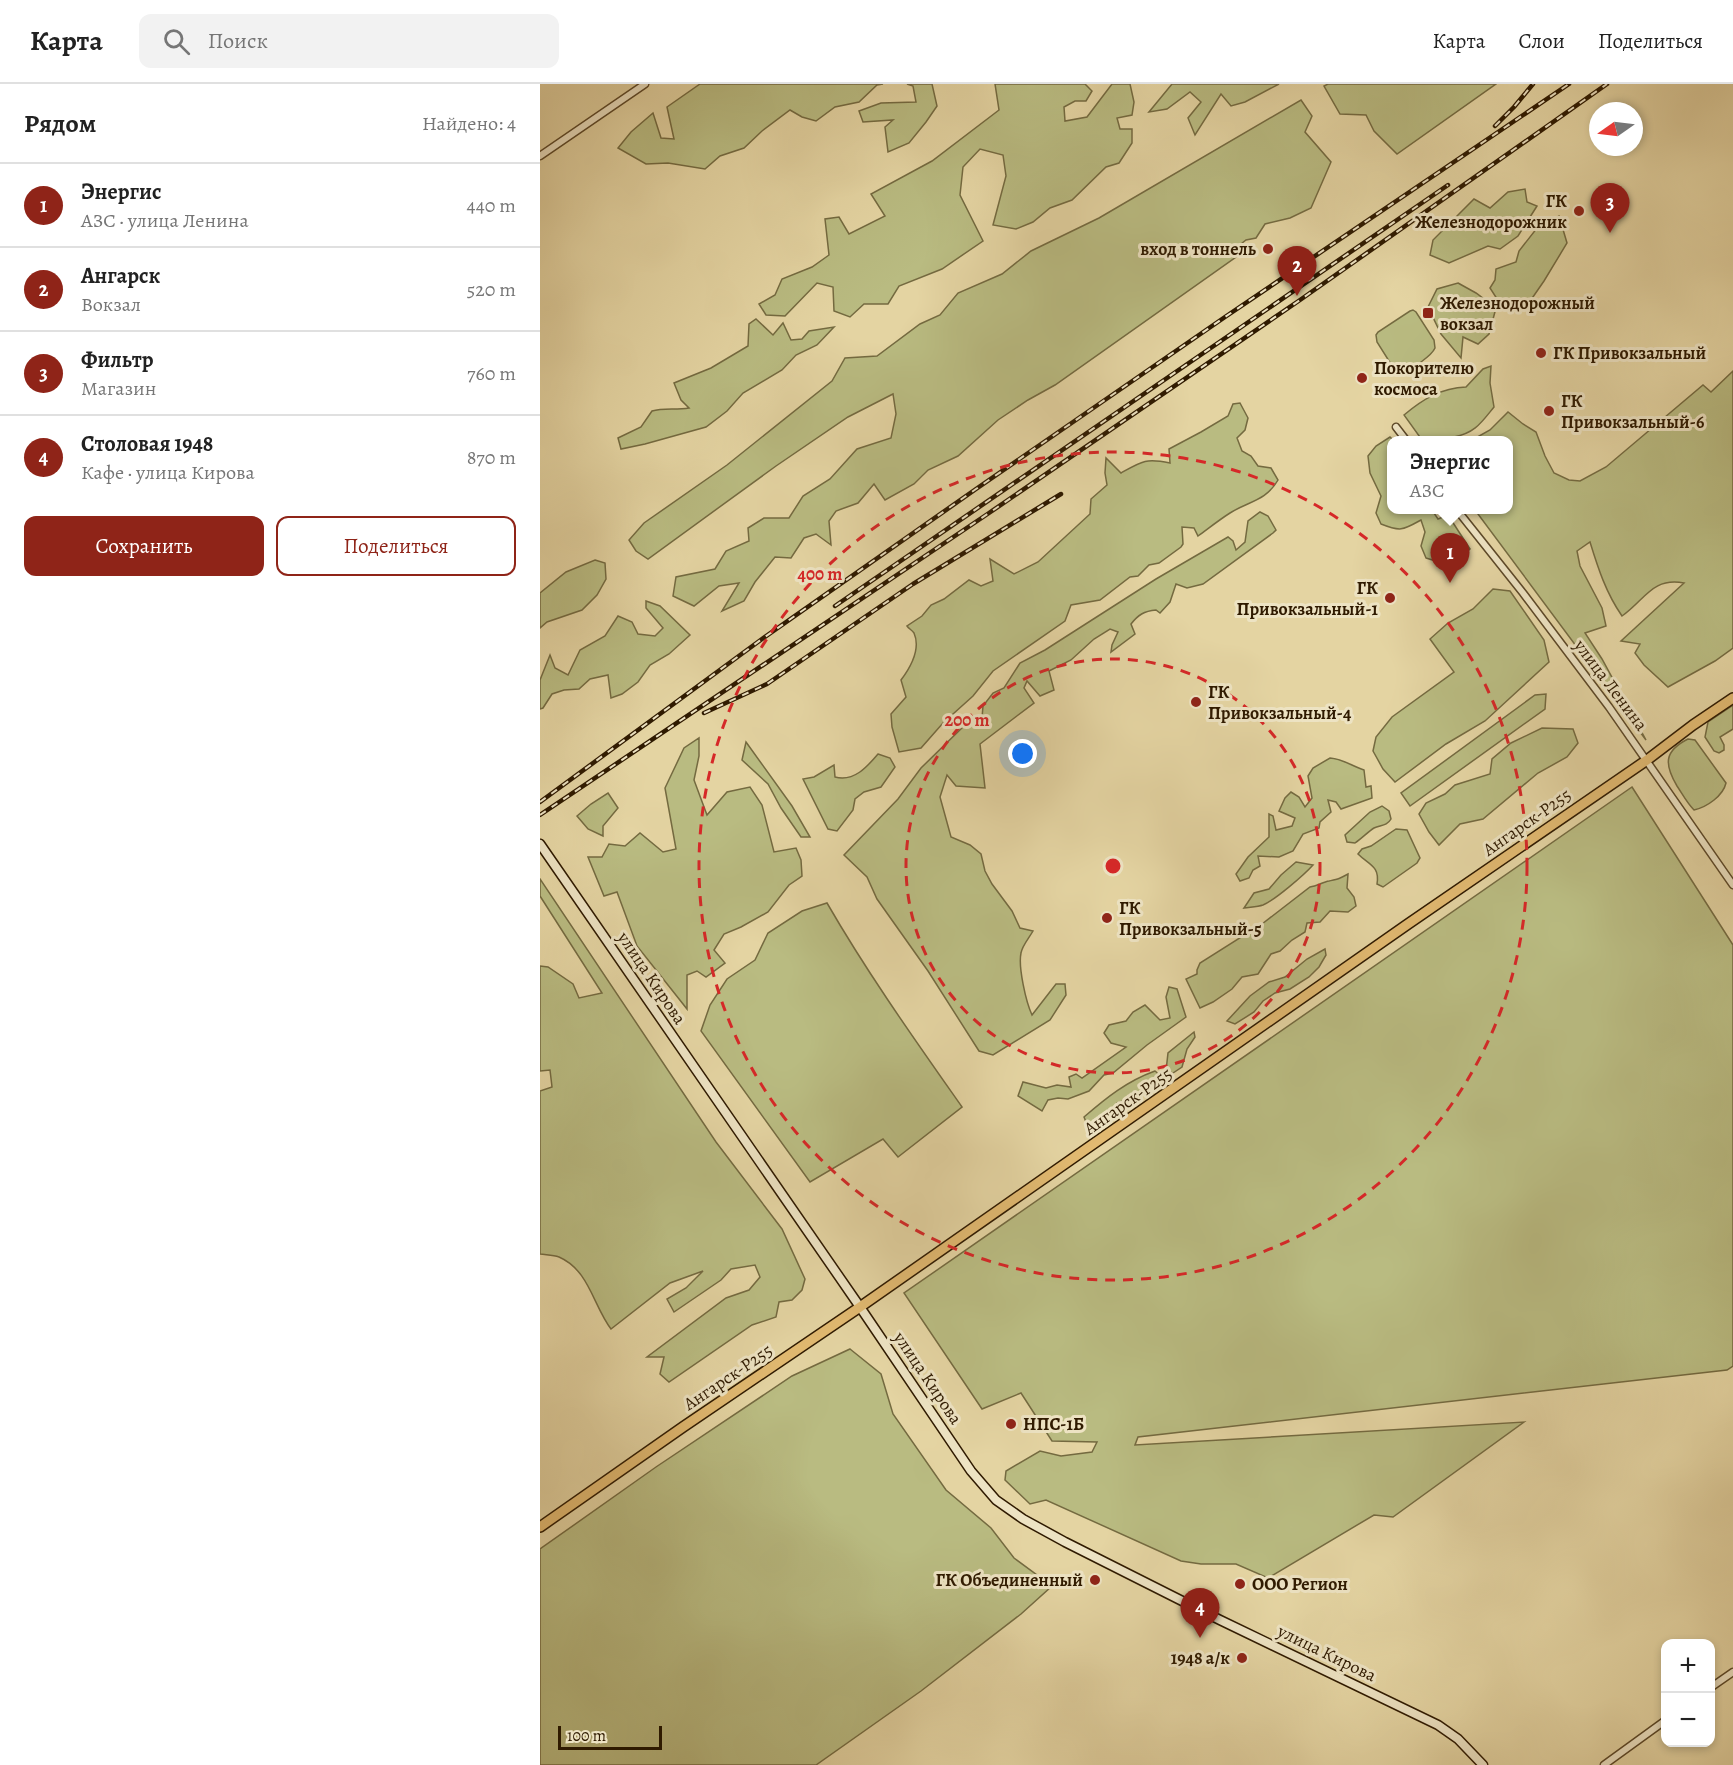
<!DOCTYPE html>
<html lang="ru">
<head>
<meta charset="utf-8">
<style>
	:root { --surface:#fff; --page:#f2f2f2; --text:#222; --muted:#767676; --line:#e0e0e0; --accent:#8f2418 }
	body { margin:0; font-family:Alegreya,serif; background:var(--page); color:var(--text) }
	.controls { position:absolute; right:18px; bottom:18px; display:grid; overflow:hidden; border-radius:12px; box-shadow:0 3px 9px #0003 }
	.controls button { width:54px; height:54px; display:grid; place-items:center; padding:0; border:0; border-bottom:2px solid var(--line); background:var(--surface); color:var(--text); font:30px sans-serif }
	.compass { position:absolute; left:1049px; top:18px; width:54px; height:54px; border-radius:50%; background:var(--surface); box-shadow:0 3px 9px #0003; rotate:256deg }
	.scale { position:absolute; left:18px; bottom:15px; width:104px; box-sizing:border-box; padding-left:6px; border:3px solid #2f1a00; border-top:0; font-size:16px; line-height:21px; white-space:nowrap; color:#2f1a00; -webkit-text-stroke:4px #ede3c3; paint-order:stroke }
	.you { position:absolute; left:483px; top:670px; width:21px; height:21px; margin:-15px; border:4px solid #fff; border-radius:50%; background:#1a73e8; box-shadow:0 0 0 9px #1a73e833 }
	.badge { display:grid; place-items:center; width:39px; height:39px; border-radius:50%; background:var(--accent); color:#fff; font-size:20px; font-weight:700 }
	.pin { position:absolute; translate:-50% -50px; filter:drop-shadow(0 2px 3px #0008) }
	.pin::after { content:''; position:absolute; top:32px; width:21px; height:18px; background:inherit; clip-path:polygon(0 0,100% 0,50% 100%) }
	.popup { position:absolute; left:847px; top:352px; width:126px; height:78px; box-sizing:border-box; display:grid; place-content:center; border-radius:12px; background:var(--surface); filter:drop-shadow(0 2px 4px #0005); font-size:20px; white-space:nowrap; color:var(--muted) }
	.popup b { font-size:22px; color:var(--text) }
	.popup::after { content:''; position:absolute; left:50%; top:100%; margin-left:-12px; border:12px solid transparent; border-top-color:var(--surface) }
	.list { margin:0; padding:0; list-style:none }
	h2 { display:flex; justify-content:space-between; align-items:center; height:78px; margin:0; padding:0 24px; font-size:26px }
	h2 small { font-size:20px; font-weight:400; color:var(--muted) }
	.list li { display:grid; grid-template-columns:39px 1fr auto; gap:18px; align-items:center; box-sizing:border-box; height:84px; padding:0 24px; border-top:2px solid var(--line) }
	.list b { display:block; font-size:22px; white-space:nowrap }
	.list p { margin:0; font-size:20px; white-space:nowrap; color:var(--muted) }
	.list em { font-size:20px; font-style:normal; color:var(--muted) }
	.actions { display:flex; gap:12px; padding:18px 24px }
	.actions a { flex:1; padding:14px 0; border:2px solid var(--accent); border-radius:12px; text-align:center; font-size:21px; color:var(--accent) }
	.actions .main { background:var(--accent); color:#fff }
	.icon { flex:none; width:33px; height:33px; fill:none; stroke:currentColor; stroke-width:2; stroke-linecap:round; stroke-linejoin:round }
	.map { position:relative; flex:none; width:1193px; height:1681px; overflow:hidden }
	header { display:flex; align-items:center; gap:36px; box-sizing:border-box; height:84px; padding:0 30px; background:var(--surface); border-bottom:2px solid var(--line) }
	header strong { font-size:28px }
	nav { display:flex; gap:33px; margin-inline-start:auto; font-size:21px }
	.search { width:420px; height:54px; background:var(--page); display:flex; align-items:center; gap:15px; box-sizing:border-box; padding:0 21px; border-radius:12px; color:var(--muted); font-size:22px }
	main { display:flex }
	aside { flex:1; background:var(--surface) }
	.map>svg:first-child { display:block }
</style>
</head>
<body>
<header>
<strong>Карта</strong>
<div class="search"><svg class="icon" aria-label="search" viewBox="0 0 24 24"><circle cx="10" cy="10" r="6"/><path d="M15 15l6 6"/></svg>Поиск</div>
<nav><a>Карта</a><a>Слои</a><a>Поделиться</a></nav>
</header>
<main>
<aside>
<h2>Рядом<small>Найдено: 4</small></h2>
<ul class="list">
<li><span class="badge">1</span><div><b>Энергис</b><p>АЗС · улица Ленина</p></div><em>440 m</em></li>
<li><span class="badge">2</span><div><b>Ангарск</b><p>Вокзал</p></div><em>520 m</em></li>
<li><span class="badge">3</span><div><b>Фильтр</b><p>Магазин</p></div><em>760 m</em></li>
<li><span class="badge">4</span><div><b>Столовая 1948</b><p>Кафе · улица Кирова</p></div><em>870 m</em></li>
</ul>
<div class="actions"><a class="main">Сохранить</a><a>Поделиться</a></div>
</aside>
<div class="map">
<svg width="1193" height="1681" viewBox="0 0 1193 1681">
	<rect width="100%" height="100%" fill="#e4d4a2"/>
	<filter id="stains"><feTurbulence type="fractalNoise" baseFrequency=".00333" numOctaves="4"/><feColorMatrix values="0 0 0 0 .2 0 0 0 0 .09 0 0 0 0 .02 0 0 0 .5 -.17"/></filter>
	<radialGradient id="worn" r=".72"><stop offset=".6" stop-color="#630" stop-opacity="0"/><stop offset="1" stop-color="#630" stop-opacity=".3"/></radialGradient>
	<g fill="#b9bb81" stroke="#746a40" stroke-width="1.5">
		<path d="M160,0H343L337,1L319,18L295,23L276,37L262,33L250,26L222,47L204,64L180,72L165,85L128,79L106,80L78,64L91,48L113,29L121,54L134,55L127,23Z"/>
		<path d="M367,0H392L397,22L386,38L369,59L348,68L345,43L353,36L323,38L319,27L341,19L376,18L373,2Z"/>
		<path d="M455,0H545L552,7L546,17H535L524,23L525,37L547,33L572,0H590L594,18L592,31L577,34L580,45H592V59L579,79L566,83L532,116L510,124L493,138L476,145L453,141L466,92L463,71L440,65L423,83L420,111L443,157L402,185L359,202L348,220H324L310,233L294,227L293,203L277,199L245,232L226,231L219,220L235,211L242,195L272,183L289,171L285,135L299,133L309,150L345,132L331,110L392,77L459,26Z"/>
		<path d="M632,0H739L705,18L691,22L681,10L655,51L648,34L661,18L650,8L627,25L609,28Z"/>
		<path d="M788,0H956L857,70L834,47L826,31L800,30L784,2Z"/>
		<path d="M761,16L772,32L765,48L791,78L771,124L750,134L725,140L716,154L706,156L696,164V173L515,301L488,316L458,336L418,372L388,386L374,400L345,416L334,400L318,419L296,427L289,437L291,461L276,450L264,454L251,474L235,473L215,498L204,517L182,527L199,499L179,502L154,522L133,512L136,493L175,485L186,467L209,457L208,444L224,434H249L263,412L290,395L317,365L351,354L356,330L353,310L308,333L236,382L108,475L96,467L89,456L104,439L187,381L292,297L305,274L337,272L380,240L400,231L418,209L462,190L491,167L559,134Z"/>
		<path d="M985,105L987,118L997,122L978,152L960,165L948,162L909,179L890,171L893,156L934,115L950,124L968,108Z"/>
		<path d="M1019,132L1027,159L1004,197L986,223L969,226L959,218L950,204L955,196L956,185L976,178L979,167L997,144Z"/>
		<path d="M918,199L936,209L956,224L949,250L938,260L923,253L921,274L901,250L888,223L897,205Z"/>
		<path d="M873,226L876,228L894,256L895,264C892,271 872,286 864,287C860,288 858,287 854,285L837,258L836,251L838,248L870,227Z"/>
		<path d="M216,235L233,251L243,239L251,256L262,255L269,247L294,243L277,261L256,271L242,286L203,309L187,327L166,343L105,360L81,365L78,354L101,343L112,327C123,324 136,326 149,324L141,316L134,299L171,284L208,262L209,240Z"/>
		<path d="M951,282L950,299L954,323C941,339 935,349 914,353L913,356H882L864,331C883,315 901,304 926,303L943,285Z"/>
		<path d="M1193,287V564L1175,577L1128,603L1104,581L1095,569L1100,560L1081,557L1144,499C1112,493 1105,516 1082,532C1066,509 1058,484 1050,458L1037,467L1040,482L1062,524L1066,542L1045,549L1062,575L1106,656L935,426H968V356H932L950,346L968,328L983,340L996,348L1005,372L1014,389L1029,396L1040,397L1066,383L1163,301L1171,308Z"/>
		<path d="M700,319L708,334L705,346L697,354L702,367L711,372L718,382L731,384L738,396C726,417 709,417 690,429C679,436 669,444 658,452L654,444L642,443L643,460L641,463L619,479L609,481L598,492L590,493L560,516L531,521L525,537L453,587L433,612L403,639L381,664L359,668L352,643L351,630L366,613L361,596C370,584 381,565 374,549C372,546 369,545 367,542L382,532L391,521L404,515L429,496L441,502L453,497L450,475L474,490L498,478L550,430L551,415L567,401L565,389L566,374L581,389C602,377 606,374 630,379L629,365L661,348L688,332L693,320Z"/>
		<path d="M850,353L853,356H852V426H892L898,435L908,431L930,465C915,480 906,481 886,474L881,462L885,448L881,436C863,446 861,448 841,440L836,429L841,412L830,389L828,372L836,362Z"/>
		<path d="M720,428L728,432L736,446L733,449L663,500L647,504L636,500L630,518L620,529L616,526C604,527 598,531 591,540L595,550L571,568L572,561L578,548L570,545L554,555L531,576L509,587L514,606L500,612L487,597L484,604L494,619L440,660L445,704L416,702L407,691L400,713L411,753L430,761L441,770L445,787L452,800L472,827L480,844L493,847C489,854 482,862 481,869C478,883 486,918 492,931L516,900H525L526,911L510,936L453,971L439,967L388,887L337,815L327,793L304,771L358,715L381,684L425,641L442,634L443,622L453,609L464,604L480,579L505,566L616,495L688,453L693,457L696,466L705,458L708,437Z"/>
		<path d="M55,476L65,479L66,495L57,511L42,526L7,538L0,544V509L26,488Z"/>
		<path d="M953,505L970,507L1004,556L1009,578L945,637L906,660L855,698L843,685L833,667L836,653L852,633L914,588L890,555L908,539L933,525Z"/>
		<path d="M106,517L120,522L150,551L129,570L110,581L98,598L82,610L71,614L68,591L50,595L39,605L24,606L12,610L3,624L0,625V596L10,571L15,584L28,591L40,566L65,552L78,532L92,538L98,550L115,552L123,544L106,524Z"/>
		<path d="M1006,610L1005,625L870,722L861,709L995,611Z"/>
		<path d="M1193,621V645L1180,653L1184,661V666L1179,669L1174,667L1165,653L1168,638Z"/>
		<path d="M1002,644L1033,645L1038,659L1027,673L998,689L943,735L920,740L899,761L889,748L879,730L886,719L905,710L915,701L950,690L952,675L971,659Z"/>
		<path d="M159,654V672L154,696L167,731L187,708L210,703L222,721L234,768L256,764L261,776L262,792L249,801L228,828L201,843L184,850L174,866L185,879L166,893L157,887L147,891V925L97,862L77,808L64,812L48,773H62L69,760L85,762L100,749L123,768L136,765L125,704L144,664Z"/>
		<path d="M1148,655L1155,656L1186,699C1183,712 1167,723 1154,726C1147,719 1143,711 1137,702C1124,680 1124,667 1148,655Z"/>
		<path d="M206,658L252,722L270,753H261L241,724L228,700L202,676Z"/>
		<path d="M338,670L350,674L355,683L341,703L324,708L315,715L313,726L297,747L288,745L263,695L274,693L294,681L295,693C314,698 327,683 338,670Z"/>
		<path d="M790,674C804,675 811,682 824,686L826,703L831,702L832,714L801,725L796,718L788,716L791,728L780,738L779,744L763,750L753,767L739,773L718,772L720,782L713,786L709,794L700,797L696,790L708,773L729,753V730L733,732L736,746L752,742L755,734L739,727L745,714L751,708L759,713L765,723L772,714L768,692L773,684Z"/>
		<path d="M1092,703L1193,861V1282L1187,1286L598,1353L595,1361L984,1338L853,1433L834,1431L728,1494L696,1480H661L641,1477L506,1416L490,1420L465,1396L466,1387L500,1367L521,1372L552,1368L557,1358L512,1357L481,1309L442,1325L364,1209Z"/>
		<path d="M68,709L78,724L63,742V752L48,745L37,732L51,720Z"/>
		<path d="M842,722L849,727L851,735C847,742 841,741 834,744C829,747 821,755 815,759L807,758L805,751L830,728Z"/>
		<path d="M856,745L867,746L880,774L877,779L843,803L837,800C840,782 829,781 818,770L822,765L831,762Z"/>
		<path d="M756,778L773,781C764,791 735,816 723,821C717,823 710,823 704,824L714,809L729,805L741,791Z"/>
		<path d="M808,790L807,804L814,813L816,822L808,828L790,827L780,838L767,839L765,848L752,856L740,867L731,870L718,890L702,893L692,905L673,918L660,924L646,895L657,890V886L660,879L722,840L770,803C777,802 783,798 789,797C798,795 799,795 808,790Z"/>
		<path d="M0,795L176,1058L242,1145L265,1195L262,1206L252,1216L239,1218L236,1233L212,1241L129,1298L120,1290L124,1273H107L186,1214L209,1206L220,1193L215,1181L191,1185L181,1196L134,1228L127,1215L146,1204L163,1187L130,1199L71,1245C53,1221 49,1186 19,1173C13,1171 6,1171 0,1170V1007L12,1003L10,986L0,987V882L8,883L33,900L39,914L62,909L0,812Z"/>
		<path d="M287,819C328,890 375,956 422,1023L358,1073L343,1055L270,1098L161,947L170,921L187,895L215,876L228,849L262,827Z"/>
		<path d="M785,865L786,871L779,883L769,893L750,905L735,909L723,917L714,928L695,940L687,937L710,912L729,898L745,893L767,875Z"/>
		<path d="M629,903L637,905L646,933L607,961L573,989L564,991L549,1007L528,1015L518,1014L508,1016L502,1027L478,1012L483,998L506,1004L517,1001L531,1003L529,993L536,990L542,994L586,963L571,959L564,949L569,941L586,937L593,928L605,921L620,936L630,934L626,913Z"/>
		<path d="M654,948L655,953L647,965L642,983L633,989L626,987L628,969Z"/>
		<path d="M615,987L622,993L590,1015L577,1019L570,1030L548,1043L544,1033C566,1014 587,997 615,987Z"/>
		<path d="M310,1265L341,1290L353,1330L406,1406L451,1444L474,1474L512,1502L481,1530L381,1607L276,1681H0V1465L116,1383L252,1292Z"/>
	</g>
	<g fill="none" stroke-linecap="round" stroke-linejoin="round">
		<g stroke="#5c4828" stroke-width="9">
			<g id="street">
				<path d="M0,72L105,0"/>
				<path d="M856,343L866,356"/>
				<path d="M917,426L983,509L1069,623L1193,801"/>
				<path d="M1170,1604L1193,1588"/>
				<path d="M1064,1681L1126,1636"/>
			</g>
		</g>
		<g stroke="#2f1a00" stroke-width="11">
			<path id="secondary" d="M0,760L320,1223L431,1387L456,1416L483,1435L525,1458L680,1536L898,1641L918,1655L943,1681"/>
		</g>
		<g stroke="#2f1a00" stroke-width="12">
			<path id="primary" d="M0,1443L143,1343L320,1223L868,840L1107,676L1153,641L1193,614"/>
		</g>
		<use href="#street" stroke="#ede3c3" stroke-width="6"/>
		<use href="#secondary" stroke="#ede3c3" stroke-width="8"/>
		<use href="#primary" stroke="#e2ba71" stroke-width="9"/>
		<g stroke="#2f1a00" stroke-width="4.5">
			<g id="rail">
				<path d="M955,42L974,23L993,0"/>
				<path d="M295,522L908,101"/>
				<path d="M164,629L227,600L373,500L521,410"/>
				<path d="M0,718L222,555L436,405L685,233L1029,0"/>
				<path d="M0,731L449,429L760,216L1067,0"/>
			</g>
		</g>
		<use href="#rail" stroke="#ede3c3" stroke-width="2" stroke-dasharray="7" stroke-linecap="butt"/>
	</g>
	<g fill="none" stroke="#d62828" stroke-width="3" stroke-dasharray="10 8">
		<circle cx="573" cy="782" r="207"/>
		<circle cx="573" cy="782" r="414"/>
	</g>
	<g fill="#8f2418" stroke="#ede3c3" stroke-width="2">
		<circle cx="1039" cy="127" r="6"/>
		<circle cx="728" cy="165" r="6"/>
		<rect x="882" y="223" width="12" height="12" rx="3"/>
		<circle cx="1001" cy="269" r="6"/>
		<circle cx="822" cy="294" r="6"/>
		<circle cx="1009" cy="327" r="6"/>
		<circle cx="850" cy="514" r="6"/>
		<circle cx="656" cy="618" r="6"/>
		<circle cx="567" cy="834" r="6"/>
		<circle cx="471" cy="1340" r="6"/>
		<circle cx="555" cy="1496" r="6"/>
		<circle cx="700" cy="1500" r="6"/>
		<circle cx="702" cy="1574" r="6"/>
	</g>
	<g text-anchor="middle" dominant-baseline="central" stroke-width="6" stroke-linejoin="round" paint-order="stroke">
		<g font-size="18" font-weight="bold" fill="#2f1a00" stroke="#ede3c3" text-anchor="start">
			<text x="1027" y="117" text-anchor="end">ГК<tspan x="1027" dy="21">Железнодорожник</tspan></text>
			<text x="716" y="165" text-anchor="end">вход в тоннель</text>
			<text x="900" y="219">Железнодорожный<tspan x="900" dy="21">вокзал</tspan></text>
			<text x="1013" y="269">ГК Привокзальный</text>
			<text x="834" y="284">Покорителю<tspan x="834" dy="21">космоса</tspan></text>
			<text x="1021" y="317">ГК<tspan x="1021" dy="21">Привокзальный-6</tspan></text>
			<text x="838" y="504" text-anchor="end">ГК<tspan x="838" dy="21">Привокзальный-1</tspan></text>
			<text x="668" y="608">ГК<tspan x="668" dy="21">Привокзальный-4</tspan></text>
			<text x="579" y="824">ГК<tspan x="579" dy="21">Привокзальный-5</tspan></text>
			<text x="483" y="1340">НПС-1Б</text>
			<text x="543" y="1496" text-anchor="end">ГК Объединенный</text>
			<text x="712" y="1500">ООО Регион</text>
			<text x="690" y="1574" text-anchor="end">1948 а/к</text>
		</g>
		<g font-size="18" fill="#2f1a00" stroke="#ede3c3">
			<text transform="translate(1071 601) rotate(53)">улица Ленина</text>
			<text transform="translate(987 738) rotate(-35)">Ангарск-Р255</text>
			<text transform="translate(112 894) rotate(56)">улица Кирова</text>
			<text transform="translate(588 1017) rotate(-35)">Ангарск-Р255</text>
			<text transform="translate(188 1293) rotate(-34)">Ангарск-Р255</text>
			<text transform="translate(388 1294) rotate(56)">улица Кирова</text>
			<text transform="translate(787 1569) rotate(26)">улица Кирова</text>
		</g>
	</g>
	<circle cx="573" cy="782" r="9" fill="#d62828" stroke="#ede3c3" stroke-width="3"/>
	<g font-size="18" text-anchor="middle" font-weight="bold" fill="#d62828" stroke="#ede3c3" stroke-width="6" stroke-linejoin="round" paint-order="stroke">
		<text x="280" y="496">400 m</text>
		<text x="427" y="642">200 m</text>
	</g>
	<rect width="100%" height="100%" filter="url(#stains)"/>
	<rect width="100%" height="100%" fill="url(#worn)"/>
</svg>
<div class="controls">
<button>+</button>
<button>−</button>
</div>
<svg class="compass" viewBox="-18 -18 36 36"><path d="M0-13l5 13h-10z" fill="#e53935"/><path d="M0 13l5-13h-10z" fill="#767676"/></svg>
<div class="scale">100 m</div>
<div class="you"></div>
<div class="pin badge" style="left:910px;top:499px">1</div>
<div class="popup"><b>Энергис</b>АЗС</div>
<div class="pin badge" style="left:757px;top:212px">2</div>
<div class="pin badge" style="left:1070px;top:149px">3</div>
<div class="pin badge" style="left:660px;top:1554px">4</div>
</div>
</main>
</body>
</html>
